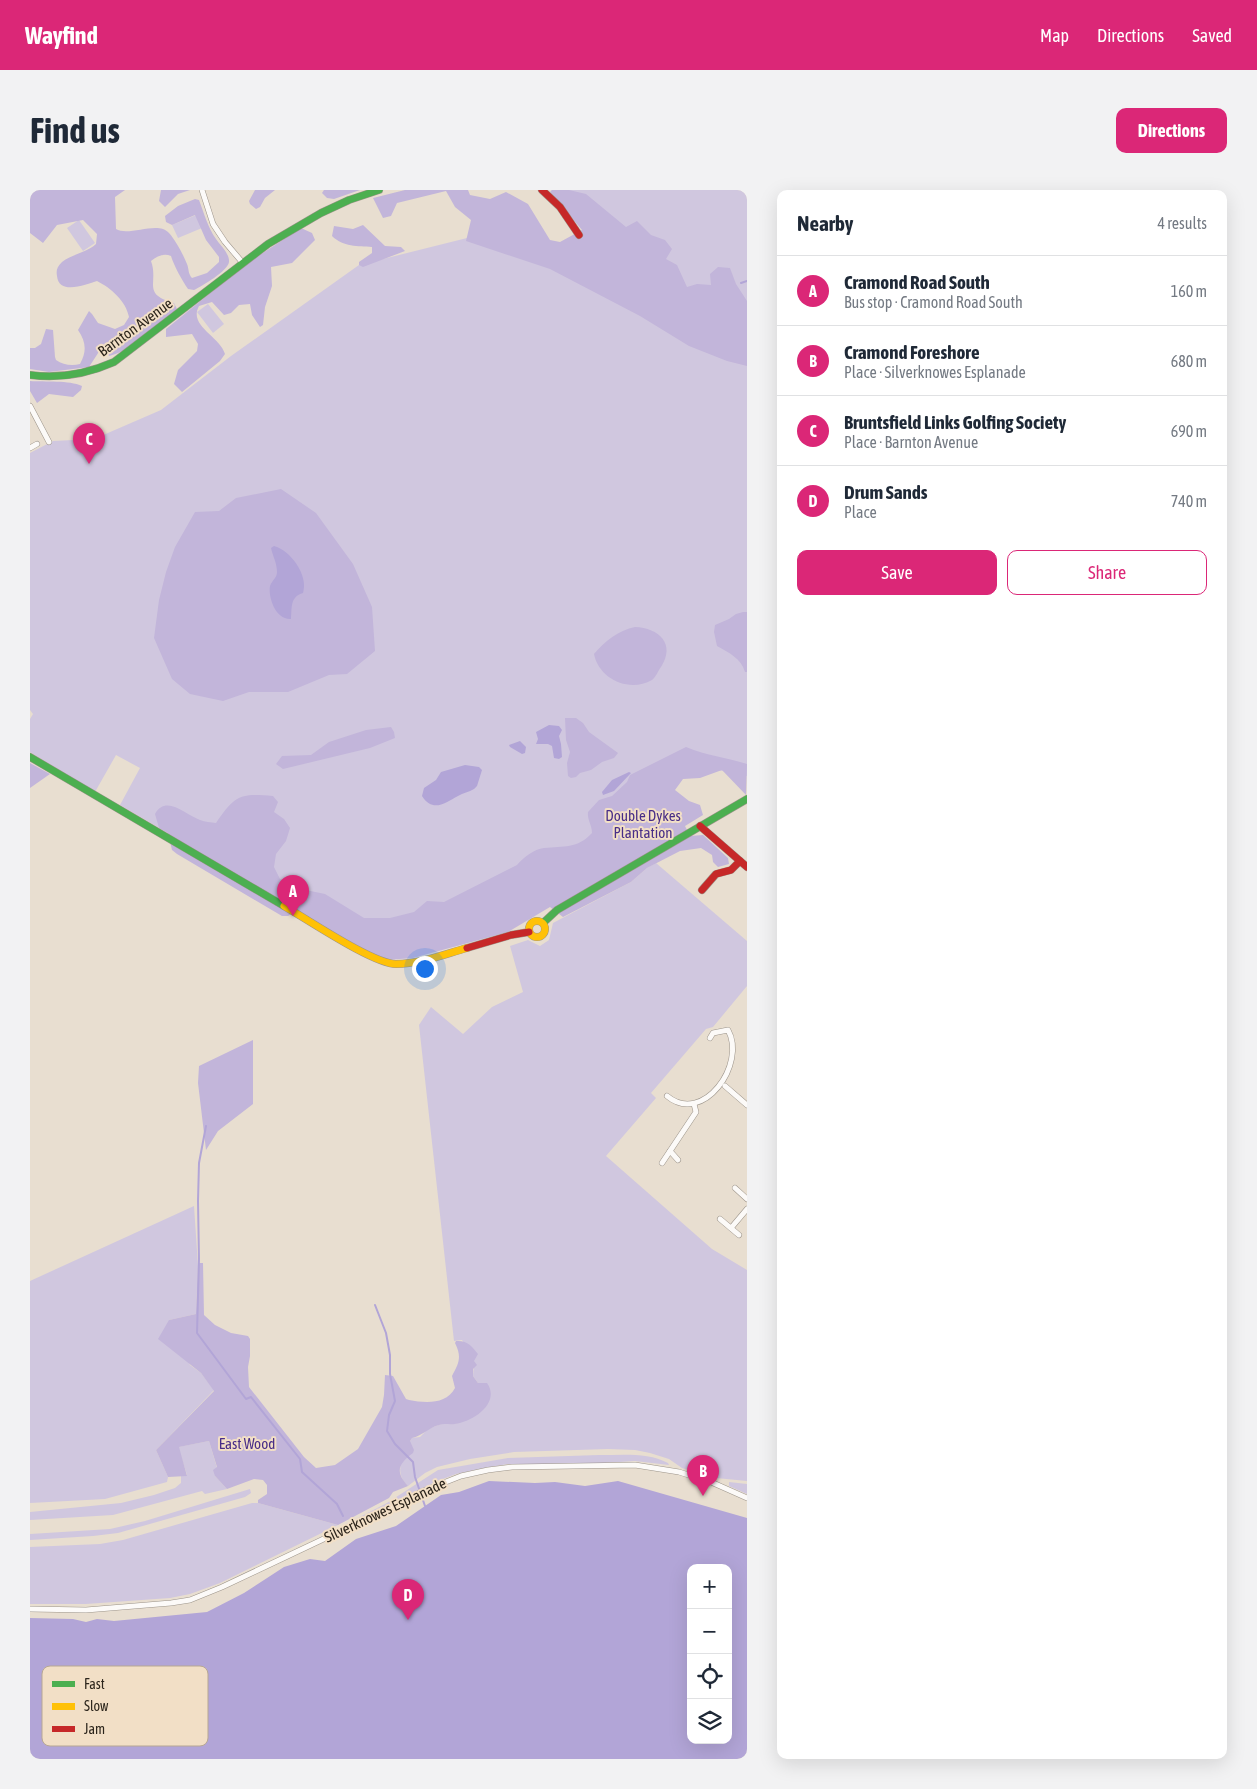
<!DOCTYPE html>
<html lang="en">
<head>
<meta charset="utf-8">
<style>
	:root { --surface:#fff; --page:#f2f2f3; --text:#1f2937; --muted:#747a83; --line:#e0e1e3; --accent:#db2777 }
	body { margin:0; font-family:"Asap Condensed",sans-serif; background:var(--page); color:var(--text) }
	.controls { position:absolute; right:15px; bottom:15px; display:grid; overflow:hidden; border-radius:10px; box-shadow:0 5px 20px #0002 }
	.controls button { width:45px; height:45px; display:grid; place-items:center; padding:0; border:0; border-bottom:1px solid var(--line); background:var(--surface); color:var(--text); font:25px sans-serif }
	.you { position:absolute; left:394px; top:778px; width:18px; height:18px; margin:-12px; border:4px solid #fff; border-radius:50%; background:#1a73e8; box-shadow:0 0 0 8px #1a73e833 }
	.badge { display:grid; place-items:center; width:32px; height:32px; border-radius:50%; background:var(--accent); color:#fff; font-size:16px; font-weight:700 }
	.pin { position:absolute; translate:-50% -41px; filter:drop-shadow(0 1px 2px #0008) }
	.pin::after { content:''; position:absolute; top:26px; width:18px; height:15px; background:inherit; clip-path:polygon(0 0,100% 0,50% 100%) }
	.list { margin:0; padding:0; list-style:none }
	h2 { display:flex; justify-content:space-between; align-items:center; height:65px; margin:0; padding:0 20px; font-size:21px }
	h2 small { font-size:16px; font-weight:400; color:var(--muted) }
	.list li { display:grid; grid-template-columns:32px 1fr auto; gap:15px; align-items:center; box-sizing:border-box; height:70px; padding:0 20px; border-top:1px solid var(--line) }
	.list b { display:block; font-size:19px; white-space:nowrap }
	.list p { margin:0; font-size:16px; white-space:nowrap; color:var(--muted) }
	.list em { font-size:16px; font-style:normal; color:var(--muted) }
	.actions { display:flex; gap:10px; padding:15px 20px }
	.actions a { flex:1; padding:11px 0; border:1px solid var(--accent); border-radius:10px; text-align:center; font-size:18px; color:var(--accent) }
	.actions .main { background:var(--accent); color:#fff }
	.icon { flex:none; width:28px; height:28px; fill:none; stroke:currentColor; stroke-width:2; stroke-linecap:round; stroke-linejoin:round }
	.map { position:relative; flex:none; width:717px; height:1569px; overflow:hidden; border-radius:10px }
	header { display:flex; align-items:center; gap:30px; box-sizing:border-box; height:70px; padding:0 25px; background:var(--accent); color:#fff }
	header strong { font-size:24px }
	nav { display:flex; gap:28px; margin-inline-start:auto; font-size:18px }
	.intro { display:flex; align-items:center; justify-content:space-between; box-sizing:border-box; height:120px; padding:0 30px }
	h1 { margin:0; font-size:35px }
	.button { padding:12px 22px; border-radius:10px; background:var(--accent); color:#fff; font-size:18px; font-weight:700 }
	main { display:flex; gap:30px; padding:0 30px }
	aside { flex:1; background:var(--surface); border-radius:10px; box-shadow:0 5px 20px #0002 }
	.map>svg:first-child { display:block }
</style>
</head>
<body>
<header>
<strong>Wayfind</strong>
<nav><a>Map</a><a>Directions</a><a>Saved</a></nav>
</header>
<div class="intro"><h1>Find us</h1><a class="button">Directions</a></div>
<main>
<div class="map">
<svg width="717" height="1569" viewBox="0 0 717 1569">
	<rect width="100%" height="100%" fill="#e8ded0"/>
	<g fill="#d0c7df">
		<path d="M521,0H717V149L598,72Z"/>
		<path d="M166,25L172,38L148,48L142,35Z"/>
		<path d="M49,30L65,53L53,61L37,38Z"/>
		<path d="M437,48L524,76L717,172V586L659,574L575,649L357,771L90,615L110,578L86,565L65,602L0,562V529L3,524L0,520V263L23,251L64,249L131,220L201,166L329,75Z"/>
		<path d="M178,114L194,134L183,143L167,122Z"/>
		<path d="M626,673L717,751V796L683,837L676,839L621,903L626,908L576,966L682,1059L717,1080V1291L686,1288L652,1278L639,1269L620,1263L605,1260L578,1259L484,1262L440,1269L407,1277L395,1283L378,1296C363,1281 373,1269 380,1251L382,1248L390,1247L398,1239L411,1234H426L448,1193L443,1186L444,1171L432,1150L424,1151L389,835L401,817L433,844L462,817L493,802L480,756L498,750L510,756L519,750L523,733L601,692L617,678Z"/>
		<path d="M164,1016L168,1076L166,1124L139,1130L160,1175L171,1183L184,1200L126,1260L138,1287L137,1292L75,1309L0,1313V1091Z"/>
		<path d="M179,1251L187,1278L185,1286L197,1299L175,1304L172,1301L83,1325L0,1330V1322L91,1313L124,1305L145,1298L151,1293V1286L157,1285L148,1257Z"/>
		<path d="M569,1265C592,1265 618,1262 638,1273L639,1275L605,1271L558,1274H478L454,1278L426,1284L405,1292L337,1329L314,1335L357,1313L408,1280L478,1268Z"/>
		<path d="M699,1292L717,1294V1304L699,1296Z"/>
		<path d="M220,1299L221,1303L215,1307L88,1343L63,1346L0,1350V1344L80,1339L115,1331Z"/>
		<path d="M222,1313H228L308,1335L190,1393L160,1404L140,1408L56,1414H0V1357L70,1354L93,1350Z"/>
	</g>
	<g fill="#c2b5da">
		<path d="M0,0H95L85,7L86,39C99,47 128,30 139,43C146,51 153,64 157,74C159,79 158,84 162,88L177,83L189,72V67L176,50L165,25L142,35L136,32L135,26L148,16L165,9L169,10C174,23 178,38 186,49C190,55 200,64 199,72C198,81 172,96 164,100L158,99C152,90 144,76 141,66C134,63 127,66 121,71C129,93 111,104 144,113L147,119L142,126C123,141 102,160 79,166L72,157L59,177L19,182L0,179V158H5L11,154L16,139L23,140L25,167L26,170C33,175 42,176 50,174C57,161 56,152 48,140L59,121L62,124L68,133L85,139L94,135L99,127C96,111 81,98 67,91C57,94 29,106 27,86C26,80 27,77 32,72C42,64 56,63 66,54L67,44L53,30L27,35L13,53L0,43Z"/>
		<path d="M131,0H160L148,4L135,17L129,11Z"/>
		<path d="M225,0H245L235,8L230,17L226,19L220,14L219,11Z"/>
		<path d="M294,0H330L304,9L297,8L292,3Z"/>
		<path d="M375,0H438L440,5L460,9L476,2L498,14L520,50L530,52L552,40L520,2L522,0H539L556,4L596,37L607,31L621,45L635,50L642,59L636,69L647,75L657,97L667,94L681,95L680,84L688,77L700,78L706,94L717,111V176L697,171L659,156L610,126L520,79L436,51L441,30L425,17L416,1L367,13L361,26L353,28L343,8Z"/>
		<path d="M333,35L355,56L371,57L375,61L333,77L329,75V72L342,63V57C328,56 313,57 302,46L304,36L323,39Z"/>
		<path d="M271,38L282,43L285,50L262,73L241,77L242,96L235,117L233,135L230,137L222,125L220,114L209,115L201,123L194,125L182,112L169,116C158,136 190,146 195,164L190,171L152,202L144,194L148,180L167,161L168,154L162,144L136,147V139L216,74Z"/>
		<path d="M0,191C15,192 39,190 52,196L51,200L43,207L19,204L7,213L0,201Z"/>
		<path d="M251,299L286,323L323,374L342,417L345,461L317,484L299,485L258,502H219L193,511L160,504L142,489L124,448L129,410L136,382L145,357L165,322L189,321L206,308Z"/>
		<path d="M713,422H717V482H715C711,468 699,463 687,456L684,442L685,435L699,429L706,424Z"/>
		<path d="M605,437C629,438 646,454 631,477C628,481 626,487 622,490C599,503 569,489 564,464C575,451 589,440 605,437Z"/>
		<path d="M535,528H546L553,533L559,542L588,563L584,568L572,572L561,580L550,583L546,587L541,588L538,586L537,573L540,562L536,550Z"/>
		<path d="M361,537L364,542L365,548L340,558L253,579L246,574L252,566L281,565L299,552L336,540Z"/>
		<path d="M656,557C677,566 696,567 717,574L716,605L692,580L670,588L653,589L645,600L659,611L670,615L673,625L655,636L660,646L673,645L698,668L699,674L688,677L683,672L682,665L671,658L650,661L617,678L601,692L533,727L520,717L478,742L383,768L357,770L337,761L266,721L258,726H252L147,664L142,660L138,643L129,638L125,624C136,604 156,625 170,630C175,632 181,632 186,633C205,605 210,603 243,606L248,612L244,622L254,629L260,638L256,651L246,664L244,677L250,689L266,698L295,704L334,728H360L384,722L397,711L414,712L487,675C493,668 504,659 514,658C534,656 547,659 562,643C562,635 557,630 558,622L569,610L582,606L597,592L600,585Z"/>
		<path d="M0,573L20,584L0,598Z"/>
		<path d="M223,850V914L188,941L176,960L168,893L169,876Z"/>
		<path d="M169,1073H173L174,1125L185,1135L201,1143L218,1146L220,1149V1166L218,1177L219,1197L274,1267L286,1278L305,1275L328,1259L352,1217L354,1205L355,1185L363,1186L376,1209L379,1210C395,1213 416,1215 425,1198L422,1186C429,1173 432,1167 425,1153L426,1151C437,1150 442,1156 448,1164L444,1171L447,1175L443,1179V1186L448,1193H457C471,1213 443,1232 425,1234C419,1235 414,1233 409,1235C398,1238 392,1246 382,1248L380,1251L384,1260L383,1263C368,1274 365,1282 378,1296L363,1302L359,1308L308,1335L228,1313V1310L237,1304V1295L233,1290L224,1289L197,1299L185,1286L183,1280L187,1277L179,1251L149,1257L157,1286L138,1287L126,1260L184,1201L171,1183L128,1149L139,1130L166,1124L168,1076Z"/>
	</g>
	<g fill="#b2a5d7" fill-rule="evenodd">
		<path d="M244,356C260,360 279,385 273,403C260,407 262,417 261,429C246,430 238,408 240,396C242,390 247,388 247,382C247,373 243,367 241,358Z"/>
		<path d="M519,535L529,536L532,540L529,546L531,554L532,567L529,569L524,568L522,556L518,554H506L508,549L506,542Z"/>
		<path d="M490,551L496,557L495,563L492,564L480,557L479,555Z"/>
		<path d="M435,575L449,577L452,580L447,596L444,599C439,602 433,603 428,606C415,613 403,623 392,606L394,598L406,590L411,582Z"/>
		<path d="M599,582L601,583L584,601L573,605L572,602L582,590Z"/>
		<path d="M459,1291L505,1293L525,1292L555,1296L588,1291L717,1328V1569H0V1428L43,1429L56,1432L67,1429L84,1431L177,1422L214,1403L254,1377L280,1369L295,1371L326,1349L366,1336L411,1305L429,1302ZM661,1378H698V1550H661Z"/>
	</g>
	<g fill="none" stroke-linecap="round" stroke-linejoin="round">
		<g stroke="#b2a5d7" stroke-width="2">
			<path d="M711,93L717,91"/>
			<path d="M176,936L169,973L168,1011L169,1069L167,1143L216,1209L221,1207L270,1269L272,1282L307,1314L313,1326"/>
			<path d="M345,1115L356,1143L360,1165V1184L365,1211L359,1225L357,1241L365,1254L383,1272L385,1287L395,1316"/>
		</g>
		<g stroke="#9c948a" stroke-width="6">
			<g id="street">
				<path d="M172,0L183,34L195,52L212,72"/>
				<path d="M0,216L19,252"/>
				<path d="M0,258L7,254"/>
				<path d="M695,896L717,915"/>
				<path d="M637,906C673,936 717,874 698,840L683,843L680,848"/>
				<path d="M640,961L648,970"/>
				<path d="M632,973L666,922L664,914"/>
				<path d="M705,998L717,1009"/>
				<path d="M690,1029L709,1045"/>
				<path d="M701,1038L717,1019"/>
				<path d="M0,1419L56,1420L141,1413L160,1410L192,1397L302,1345L338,1331L393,1301L431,1286L458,1280L482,1277L605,1275L649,1282L681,1292L717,1308"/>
			</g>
		</g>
		<g stroke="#9c948a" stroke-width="8">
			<g id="fast">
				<path d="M0,185C30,189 57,184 84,172L238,54L291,23L319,10L349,0"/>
				<path d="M0,567L254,716"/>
				<path d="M513,733L527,720L717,609"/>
			</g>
		</g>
		<g stroke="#9c948a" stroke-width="8">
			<g id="slow">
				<path d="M254,716C277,729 343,774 366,774C390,774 415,764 437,758"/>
				<circle cx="507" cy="739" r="8"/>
			</g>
		</g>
		<g stroke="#9c948a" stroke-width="8">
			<g id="jam">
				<path d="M512,0L530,17L549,45"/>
				<path d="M670,636L717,677"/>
				<path d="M672,700L686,684L701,680L710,671"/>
				<path d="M437,758L481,745L499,742"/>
			</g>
		</g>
		<use href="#street" stroke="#fcfaf8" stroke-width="5"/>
		<use href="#fast" stroke="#4caf50" stroke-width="7"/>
		<use href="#slow" stroke="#ffc107" stroke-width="7"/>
		<use href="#jam" stroke="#c62828" stroke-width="7"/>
	</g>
	<g text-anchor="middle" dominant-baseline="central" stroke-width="4" stroke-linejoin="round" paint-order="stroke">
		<g font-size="15" fill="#2c251c" stroke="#f2dfc6">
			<text transform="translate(105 137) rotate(-36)">Barnton Avenue</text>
			<text transform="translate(355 1320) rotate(-25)">Silverknowes Esplanade</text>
		</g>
		<g font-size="15" fill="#482e88" stroke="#f2dfc6">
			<text x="613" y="625">Double Dykes<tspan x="613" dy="17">Plantation</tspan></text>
			<text x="217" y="1253">East Wood</text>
		</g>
	</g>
	<rect x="12" y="1476" width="166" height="80" rx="8" fill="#f2dfc6" stroke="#b7a793" stroke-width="1"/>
	<rect x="22" y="1491" width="23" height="6" fill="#4caf50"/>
	<rect x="22" y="1513" width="23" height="7" fill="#ffc107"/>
	<rect x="22" y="1536" width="23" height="6" fill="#c62828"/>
	<g font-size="14" fill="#2c251c">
		<text x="54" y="1499">Fast</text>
		<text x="54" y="1521">Slow</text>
		<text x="54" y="1544">Jam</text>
	</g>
</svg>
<div class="controls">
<button>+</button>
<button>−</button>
<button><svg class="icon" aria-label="locate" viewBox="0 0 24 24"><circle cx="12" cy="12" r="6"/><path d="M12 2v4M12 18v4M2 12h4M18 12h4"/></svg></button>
<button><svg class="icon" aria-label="layers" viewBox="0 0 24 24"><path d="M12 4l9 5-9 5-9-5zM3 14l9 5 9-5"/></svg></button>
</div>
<div class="you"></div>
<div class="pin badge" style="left:263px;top:726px">A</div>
<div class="pin badge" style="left:673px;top:1306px">B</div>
<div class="pin badge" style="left:59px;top:274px">C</div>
<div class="pin badge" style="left:378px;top:1430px">D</div>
</div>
<aside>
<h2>Nearby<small>4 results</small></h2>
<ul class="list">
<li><span class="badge">A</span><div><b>Cramond Road South</b><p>Bus stop · Cramond Road South</p></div><em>160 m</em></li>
<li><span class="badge">B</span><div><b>Cramond Foreshore</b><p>Place · Silverknowes Esplanade</p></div><em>680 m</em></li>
<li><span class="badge">C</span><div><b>Bruntsfield Links Golfing Society</b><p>Place · Barnton Avenue</p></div><em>690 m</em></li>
<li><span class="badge">D</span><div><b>Drum Sands</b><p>Place</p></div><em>740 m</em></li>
</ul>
<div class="actions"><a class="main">Save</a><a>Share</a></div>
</aside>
</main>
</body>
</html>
